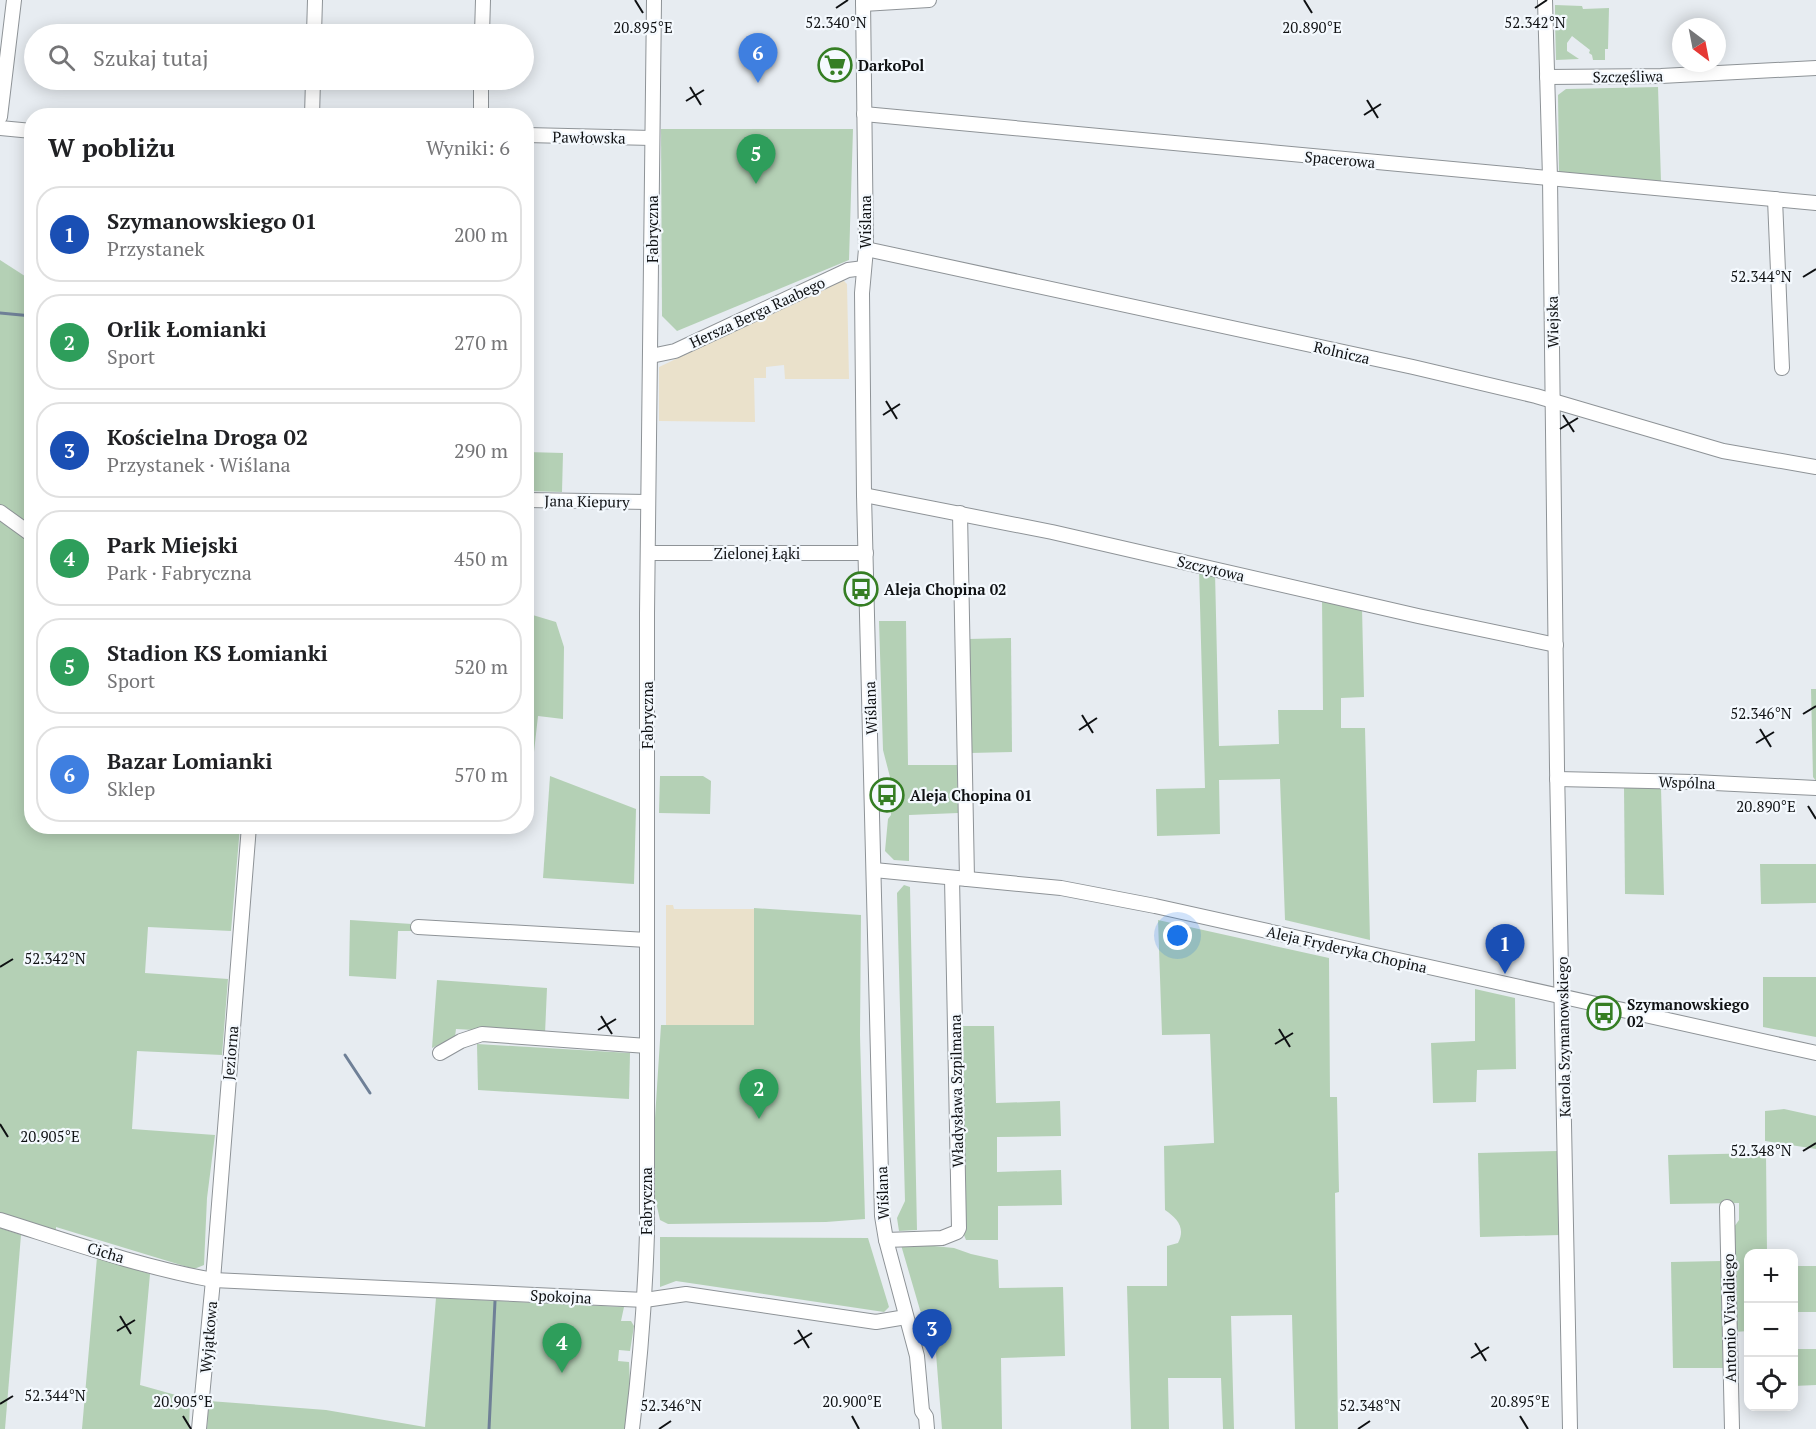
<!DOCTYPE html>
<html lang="pl">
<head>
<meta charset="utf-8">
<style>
	:root { --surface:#fff; --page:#f6f6f6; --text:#202124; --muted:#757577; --line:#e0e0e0; --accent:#357e24 }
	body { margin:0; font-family:"PT Serif",serif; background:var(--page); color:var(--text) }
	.controls { position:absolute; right:18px; bottom:18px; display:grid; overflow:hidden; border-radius:12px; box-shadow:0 3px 15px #0003 }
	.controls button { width:54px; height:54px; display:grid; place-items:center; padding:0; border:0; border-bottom:2px solid var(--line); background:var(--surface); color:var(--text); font:30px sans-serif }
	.compass { position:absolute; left:1672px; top:18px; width:54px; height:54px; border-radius:50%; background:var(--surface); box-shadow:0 3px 15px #0003; rotate:148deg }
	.you { position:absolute; left:1178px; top:936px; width:21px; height:21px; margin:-15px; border:4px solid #fff; border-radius:50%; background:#1a73e8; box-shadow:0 0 0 9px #1a73e833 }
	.badge { display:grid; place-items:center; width:39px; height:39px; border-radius:50%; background:var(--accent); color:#fff; font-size:20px; font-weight:700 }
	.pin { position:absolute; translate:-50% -50px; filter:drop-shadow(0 2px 3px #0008) }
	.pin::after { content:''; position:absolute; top:32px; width:21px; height:18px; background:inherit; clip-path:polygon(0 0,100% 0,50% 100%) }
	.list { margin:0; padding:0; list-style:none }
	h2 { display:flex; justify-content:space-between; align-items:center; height:78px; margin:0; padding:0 24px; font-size:26px }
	h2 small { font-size:20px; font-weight:400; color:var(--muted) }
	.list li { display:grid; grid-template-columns:39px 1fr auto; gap:18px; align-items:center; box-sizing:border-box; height:96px; margin:0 12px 12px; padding:0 12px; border:2px solid var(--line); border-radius:24px }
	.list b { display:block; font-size:22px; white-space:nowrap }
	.list p { margin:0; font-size:20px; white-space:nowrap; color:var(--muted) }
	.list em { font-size:20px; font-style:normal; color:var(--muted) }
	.icon { flex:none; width:33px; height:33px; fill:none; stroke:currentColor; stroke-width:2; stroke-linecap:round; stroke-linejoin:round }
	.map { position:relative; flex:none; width:1816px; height:1429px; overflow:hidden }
	.search { position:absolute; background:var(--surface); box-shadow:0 3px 15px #0003; left:24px; top:24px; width:510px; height:66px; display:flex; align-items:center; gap:15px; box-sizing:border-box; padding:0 21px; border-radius:33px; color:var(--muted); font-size:22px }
	.panel { position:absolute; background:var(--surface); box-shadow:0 3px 15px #0003; left:24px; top:108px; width:510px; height:726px; border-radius:24px }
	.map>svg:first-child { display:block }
</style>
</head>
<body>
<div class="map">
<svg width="1816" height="1429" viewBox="0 0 1816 1429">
	<rect width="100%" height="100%" fill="#e7ecf1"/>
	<g fill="#eae1cb">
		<path d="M843,280L847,284L849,379H785L784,365L766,367V378H754L755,422L659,421V367Z"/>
		<path d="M666,905H673L674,909H754V1025H666Z"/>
	</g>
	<g fill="#b4d0b5">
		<path d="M1555,5L1582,6L1583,9L1609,8L1608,49H1605V60H1593L1592,55L1589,53L1590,50L1572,36L1567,43V51L1579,59L1556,60L1555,20H1564L1565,17L1555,16Z"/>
		<path d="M1658,87L1661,181L1559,172L1558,95L1566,89Z"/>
		<path d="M661,129H853L849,260L677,331L662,316Z"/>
		<path d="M0,260L31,280V531L0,508Z"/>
		<path d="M527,452L563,453L562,492L527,491Z"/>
		<path d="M0,516L31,538L32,826L240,827L231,931L148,927L145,973L228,979L222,1055L137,1051L132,1129L215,1135L207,1198L204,1265L194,1269L56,1227V1233L0,1216Z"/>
		<path d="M1199,569L1215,572L1219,746L1279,744L1278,710H1323L1322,597L1362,607L1364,697L1341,698V728H1365L1370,940L1285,920L1280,779L1219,780L1220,834L1157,836L1156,789L1205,788Z"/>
		<path d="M526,613L556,622L564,647L563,719L538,716L533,761L526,758Z"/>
		<path d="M879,621H906L908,765H957L958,813L909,815V861L894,860L885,851L888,819L891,815L890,777L883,750Z"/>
		<path d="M1011,638L1012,752L970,753L968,639Z"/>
		<path d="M1811,689H1816V781L1813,777Z"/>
		<path d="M550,776L636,809L634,884L543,878Z"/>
		<path d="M660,776H703L711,781L710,814L659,813Z"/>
		<path d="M1624,787L1661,788L1664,895L1625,894Z"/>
		<path d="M1760,864H1816V903L1761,904Z"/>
		<path d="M904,885L910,887L917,1230L899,1231L897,1218L905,1201L897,893Z"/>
		<path d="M754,908L861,915L860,1035L865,1219L826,1222L668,1224L660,1220L651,1180L661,1025H754Z"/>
		<path d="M350,920L412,924V931H398L396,979L349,976Z"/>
		<path d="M1158,920L1329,958L1330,1097H1337L1339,1192L1335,1193L1338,1429H1295L1292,1315L1231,1316L1234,1429H1223L1221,1378H1168L1169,1429H1131L1127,1286H1167V1246L1178,1243C1186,1228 1177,1218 1165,1210L1164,1146L1214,1143L1210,1034L1162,1035Z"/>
		<path d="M1763,977H1816V1037L1763,1027Z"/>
		<path d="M437,980L547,988L545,1034L456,1029L455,1037L432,1048Z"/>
		<path d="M1475,989L1515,998L1516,1069L1477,1070L1476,1102L1433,1103L1431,1043L1475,1041Z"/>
		<path d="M958,1026H994L996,1103L1060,1101L1061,1136L997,1137V1172L1061,1170L1062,1205L998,1206V1240H966L962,1230Z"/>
		<path d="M477,1044L630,1053L629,1099L478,1090Z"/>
		<path d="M1784,1109L1816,1116V1149L1765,1141V1111Z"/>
		<path d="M1558,1151L1560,1235L1480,1237L1478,1153Z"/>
		<path d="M1766,1153L1767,1253L1748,1254V1331L1735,1332L1734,1227L1739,1220V1203L1670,1204L1668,1155Z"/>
		<path d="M0,1228L21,1235L5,1429H0Z"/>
		<path d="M660,1237L868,1238L889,1307L884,1312L676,1281L660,1287Z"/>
		<path d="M901,1245H924L954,1248L971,1254L998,1260L999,1288L1063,1287L1065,1356L1001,1358L1002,1429H942L935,1341L920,1310Z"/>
		<path d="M97,1257L150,1274L140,1385L190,1399L189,1429H82Z"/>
		<path d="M1721,1261L1723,1368H1673L1671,1262Z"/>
		<rect x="1794" y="1266" width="22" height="46"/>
		<path d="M436,1298L624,1307L621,1321H631L634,1326L630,1351L619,1350L618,1361L629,1362L630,1384L625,1429H207L209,1401L326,1410L425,1427Z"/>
		<path d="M1794,1349H1816V1385L1794,1386Z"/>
	</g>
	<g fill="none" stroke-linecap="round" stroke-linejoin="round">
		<g stroke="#6f8097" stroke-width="3">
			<path d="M0,313L32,316"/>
			<path d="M345,1055L370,1093"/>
			<path d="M489,1429L495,1301"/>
		</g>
		<g stroke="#8e9397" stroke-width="16">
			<g id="minor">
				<path d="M863,0L866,249L862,293L864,495L882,1216L886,1240L917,1356L922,1411L926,1417L927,1429"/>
				<path d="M1545,0L1550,178L1557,768L1570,1429"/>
				<path d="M863,4L929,0"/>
				<path d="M314,34L315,0"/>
				<path d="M482,34L483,0"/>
				<path d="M1547,77L1661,76L1816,68"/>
				<path d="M864,114L1816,203"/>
				<path d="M312,116L313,80"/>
				<path d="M481,116V80"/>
				<path d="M0,117L14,0"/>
				<path d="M0,128L32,131"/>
				<path d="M526,135L652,138"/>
				<path d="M1775,199L1782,368"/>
				<path d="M866,249L1413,367L1536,396L1723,451L1816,467"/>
				<path d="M651,356L675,351L848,270L864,268"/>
				<path d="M864,495L1052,532L1418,616L1556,645"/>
				<path d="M526,500L648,502"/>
				<path d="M0,512L32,535"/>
				<path d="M960,513L967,879"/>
				<path d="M648,553H866"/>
				<path d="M1557,779L1694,782L1816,788"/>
				<path d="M874,870L1061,888L1155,906L1816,1053"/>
				<path d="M418,927L647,940"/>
				<path d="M440,1053L461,1041L482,1034L647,1046"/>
				<path d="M1727,1207L1732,1429"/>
				<path d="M0,1220C70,1242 141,1267 213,1280L645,1300L686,1294L876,1322L906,1317"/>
				<path d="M886,1240L942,1238L957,1232L959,1228L952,878"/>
				<path d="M199,1429L213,1280L249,826"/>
				<path d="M632,1429C640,1364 645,1299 647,1233V614L654,0"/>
			</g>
		</g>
		<use href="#minor" stroke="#fff" stroke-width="14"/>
	</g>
	<path fill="none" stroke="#0f1113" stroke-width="2" d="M635,0L643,13M1304,0L1312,13M836,8L848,0M1535,8L1547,0M690,87L701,105M1367,100L1378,118M686,101L704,90M1364,115L1381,104M1803,277L1816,269M886,401L897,419M883,415L900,404M1563,415L1574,432M1560,429L1578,418M1803,714L1816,706M1082,715L1093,733M1760,729L1771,747M1079,730L1097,718M1756,743L1774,732M1808,806L1816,819M0,967L13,959M601,1016L612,1034M1279,1029L1290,1047M598,1030L616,1019M1275,1044L1293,1033M0,1124L8,1137M1803,1151L1816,1143M120,1316L131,1334M798,1330L809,1348M117,1331L135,1320M1475,1343L1486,1361M794,1344L812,1333M1471,1358L1489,1347M0,1404L13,1396M183,1416L191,1429M852,1416L859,1429M1520,1416L1528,1429M659,1429L671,1421M1358,1429L1370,1421"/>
	<defs>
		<g id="supermarket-ring" transform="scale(1.725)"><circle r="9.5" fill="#f4f9fe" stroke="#357e24" stroke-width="1.5"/><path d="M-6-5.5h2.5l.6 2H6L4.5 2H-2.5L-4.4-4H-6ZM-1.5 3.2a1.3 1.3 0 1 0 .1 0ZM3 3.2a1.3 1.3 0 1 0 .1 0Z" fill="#357e24"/></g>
		<g id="bus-ring" transform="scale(1.725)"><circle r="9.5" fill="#f4f9fe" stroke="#357e24" stroke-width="1.5"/><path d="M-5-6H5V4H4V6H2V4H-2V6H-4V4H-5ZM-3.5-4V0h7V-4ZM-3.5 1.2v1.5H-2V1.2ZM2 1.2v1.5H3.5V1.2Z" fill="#357e24"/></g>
	</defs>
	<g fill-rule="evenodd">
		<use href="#supermarket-ring" x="835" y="65"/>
		<use href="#bus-ring" x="861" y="589"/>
		<use href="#bus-ring" x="887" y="795"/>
		<use href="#bus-ring" x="1604" y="1013"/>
	</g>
	<g text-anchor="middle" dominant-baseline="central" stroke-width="4.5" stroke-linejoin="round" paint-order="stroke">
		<g font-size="15" font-weight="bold" fill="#0f1113" stroke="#f4f9fe" text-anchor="start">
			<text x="858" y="65">DarkoPol</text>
			<text x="884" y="589">Aleja Chopina 02</text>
			<text x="910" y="795">Aleja Chopina 01</text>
			<text x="1627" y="1004">Szymanowskiego<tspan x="1627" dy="17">02</tspan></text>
		</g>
		<g font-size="15" fill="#0f1113" stroke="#f4f9fe">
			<text transform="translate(1628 76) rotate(-1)">Szczęśliwa</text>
			<text transform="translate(589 137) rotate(1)">Pawłowska</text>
			<text transform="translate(1340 159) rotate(5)">Spacerowa</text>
			<text transform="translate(865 222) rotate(-90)">Wiślana</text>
			<text transform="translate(652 229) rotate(-90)">Fabryczna</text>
			<text transform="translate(757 312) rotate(-25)">Hersza Berga Raabego</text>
			<text transform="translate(1552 322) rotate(-91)">Wiejska</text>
			<text transform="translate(1342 352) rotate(13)">Rolnicza</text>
			<text transform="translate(587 501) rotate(1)">Jana Kiepury</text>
			<text x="757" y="553">Zielonej Łąki</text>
			<text transform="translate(1211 568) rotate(13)">Szczytowa</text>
			<text transform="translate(870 708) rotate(-92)">Wiślana</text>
			<text transform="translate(647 715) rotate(-90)">Fabryczna</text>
			<text transform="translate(1687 782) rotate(2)">Wspólna</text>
			<text transform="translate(1347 949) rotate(13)">Aleja Fryderyka Chopina</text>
			<text transform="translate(1563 1037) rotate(-91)">Karola Szymanowskiego</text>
			<text transform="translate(230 1053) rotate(-85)">Jeziorna</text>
			<text transform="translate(956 1091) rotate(-91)">Władysława Szpilmana</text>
			<text transform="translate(882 1193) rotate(-92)">Wiślana</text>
			<text transform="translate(646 1201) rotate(-90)">Fabryczna</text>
			<text transform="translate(106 1252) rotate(17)">Cicha</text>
			<text transform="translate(561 1296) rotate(3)">Spokojna</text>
			<text transform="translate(1729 1318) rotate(-91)">Antonio Vivaldiego</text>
			<text transform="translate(208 1337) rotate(-85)">Wyjątkowa</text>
		</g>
	</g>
	<g font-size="15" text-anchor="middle" fill="#0f1113" stroke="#f4f9fe" stroke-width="4.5" stroke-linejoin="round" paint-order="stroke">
		<text x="836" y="28">52.340°N</text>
		<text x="1535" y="28">52.342°N</text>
		<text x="643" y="33">20.895°E</text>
		<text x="1312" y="33">20.890°E</text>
		<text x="1761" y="282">52.344°N</text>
		<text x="1761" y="719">52.346°N</text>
		<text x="1766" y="812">20.890°E</text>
		<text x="55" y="964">52.342°N</text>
		<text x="50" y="1142">20.905°E</text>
		<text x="1761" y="1156">52.348°N</text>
		<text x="55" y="1401">52.344°N</text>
		<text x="183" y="1407">20.905°E</text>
		<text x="852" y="1407">20.900°E</text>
		<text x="1520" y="1407">20.895°E</text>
		<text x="671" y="1411">52.346°N</text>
		<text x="1370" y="1411">52.348°N</text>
	</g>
</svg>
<div class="controls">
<button>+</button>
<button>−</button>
<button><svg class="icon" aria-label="locate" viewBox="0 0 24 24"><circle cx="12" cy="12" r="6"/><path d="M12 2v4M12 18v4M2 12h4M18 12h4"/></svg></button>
</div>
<svg class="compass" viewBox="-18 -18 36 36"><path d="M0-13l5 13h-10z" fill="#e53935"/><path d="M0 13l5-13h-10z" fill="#757577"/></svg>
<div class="you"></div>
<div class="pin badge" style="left:1505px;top:974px;background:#1a4fb4">1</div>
<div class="pin badge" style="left:759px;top:1119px;background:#2e9e5b">2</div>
<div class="pin badge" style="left:932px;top:1359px;background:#1a4fb4">3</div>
<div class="pin badge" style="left:562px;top:1373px;background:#2e9e5b">4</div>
<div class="pin badge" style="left:756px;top:184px;background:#2e9e5b">5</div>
<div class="pin badge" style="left:758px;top:83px;background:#3f7fe0">6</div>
<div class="search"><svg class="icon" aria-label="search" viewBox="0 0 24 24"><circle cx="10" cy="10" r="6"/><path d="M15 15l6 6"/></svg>Szukaj tutaj</div>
<section class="panel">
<h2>W pobliżu<small>Wyniki: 6</small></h2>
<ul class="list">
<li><span class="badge" style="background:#1a4fb4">1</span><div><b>Szymanowskiego 01</b><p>Przystanek</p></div><em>200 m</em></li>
<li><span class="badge" style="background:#2e9e5b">2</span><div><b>Orlik Łomianki</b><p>Sport</p></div><em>270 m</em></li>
<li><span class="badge" style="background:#1a4fb4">3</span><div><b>Kościelna Droga 02</b><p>Przystanek · Wiślana</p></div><em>290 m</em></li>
<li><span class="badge" style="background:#2e9e5b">4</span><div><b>Park Miejski</b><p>Park · Fabryczna</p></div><em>450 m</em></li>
<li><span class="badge" style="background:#2e9e5b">5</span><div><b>Stadion KS Łomianki</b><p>Sport</p></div><em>520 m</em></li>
<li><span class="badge" style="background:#3f7fe0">6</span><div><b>Bazar Lomianki</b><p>Sklep</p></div><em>570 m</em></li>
</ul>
</section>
</div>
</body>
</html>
